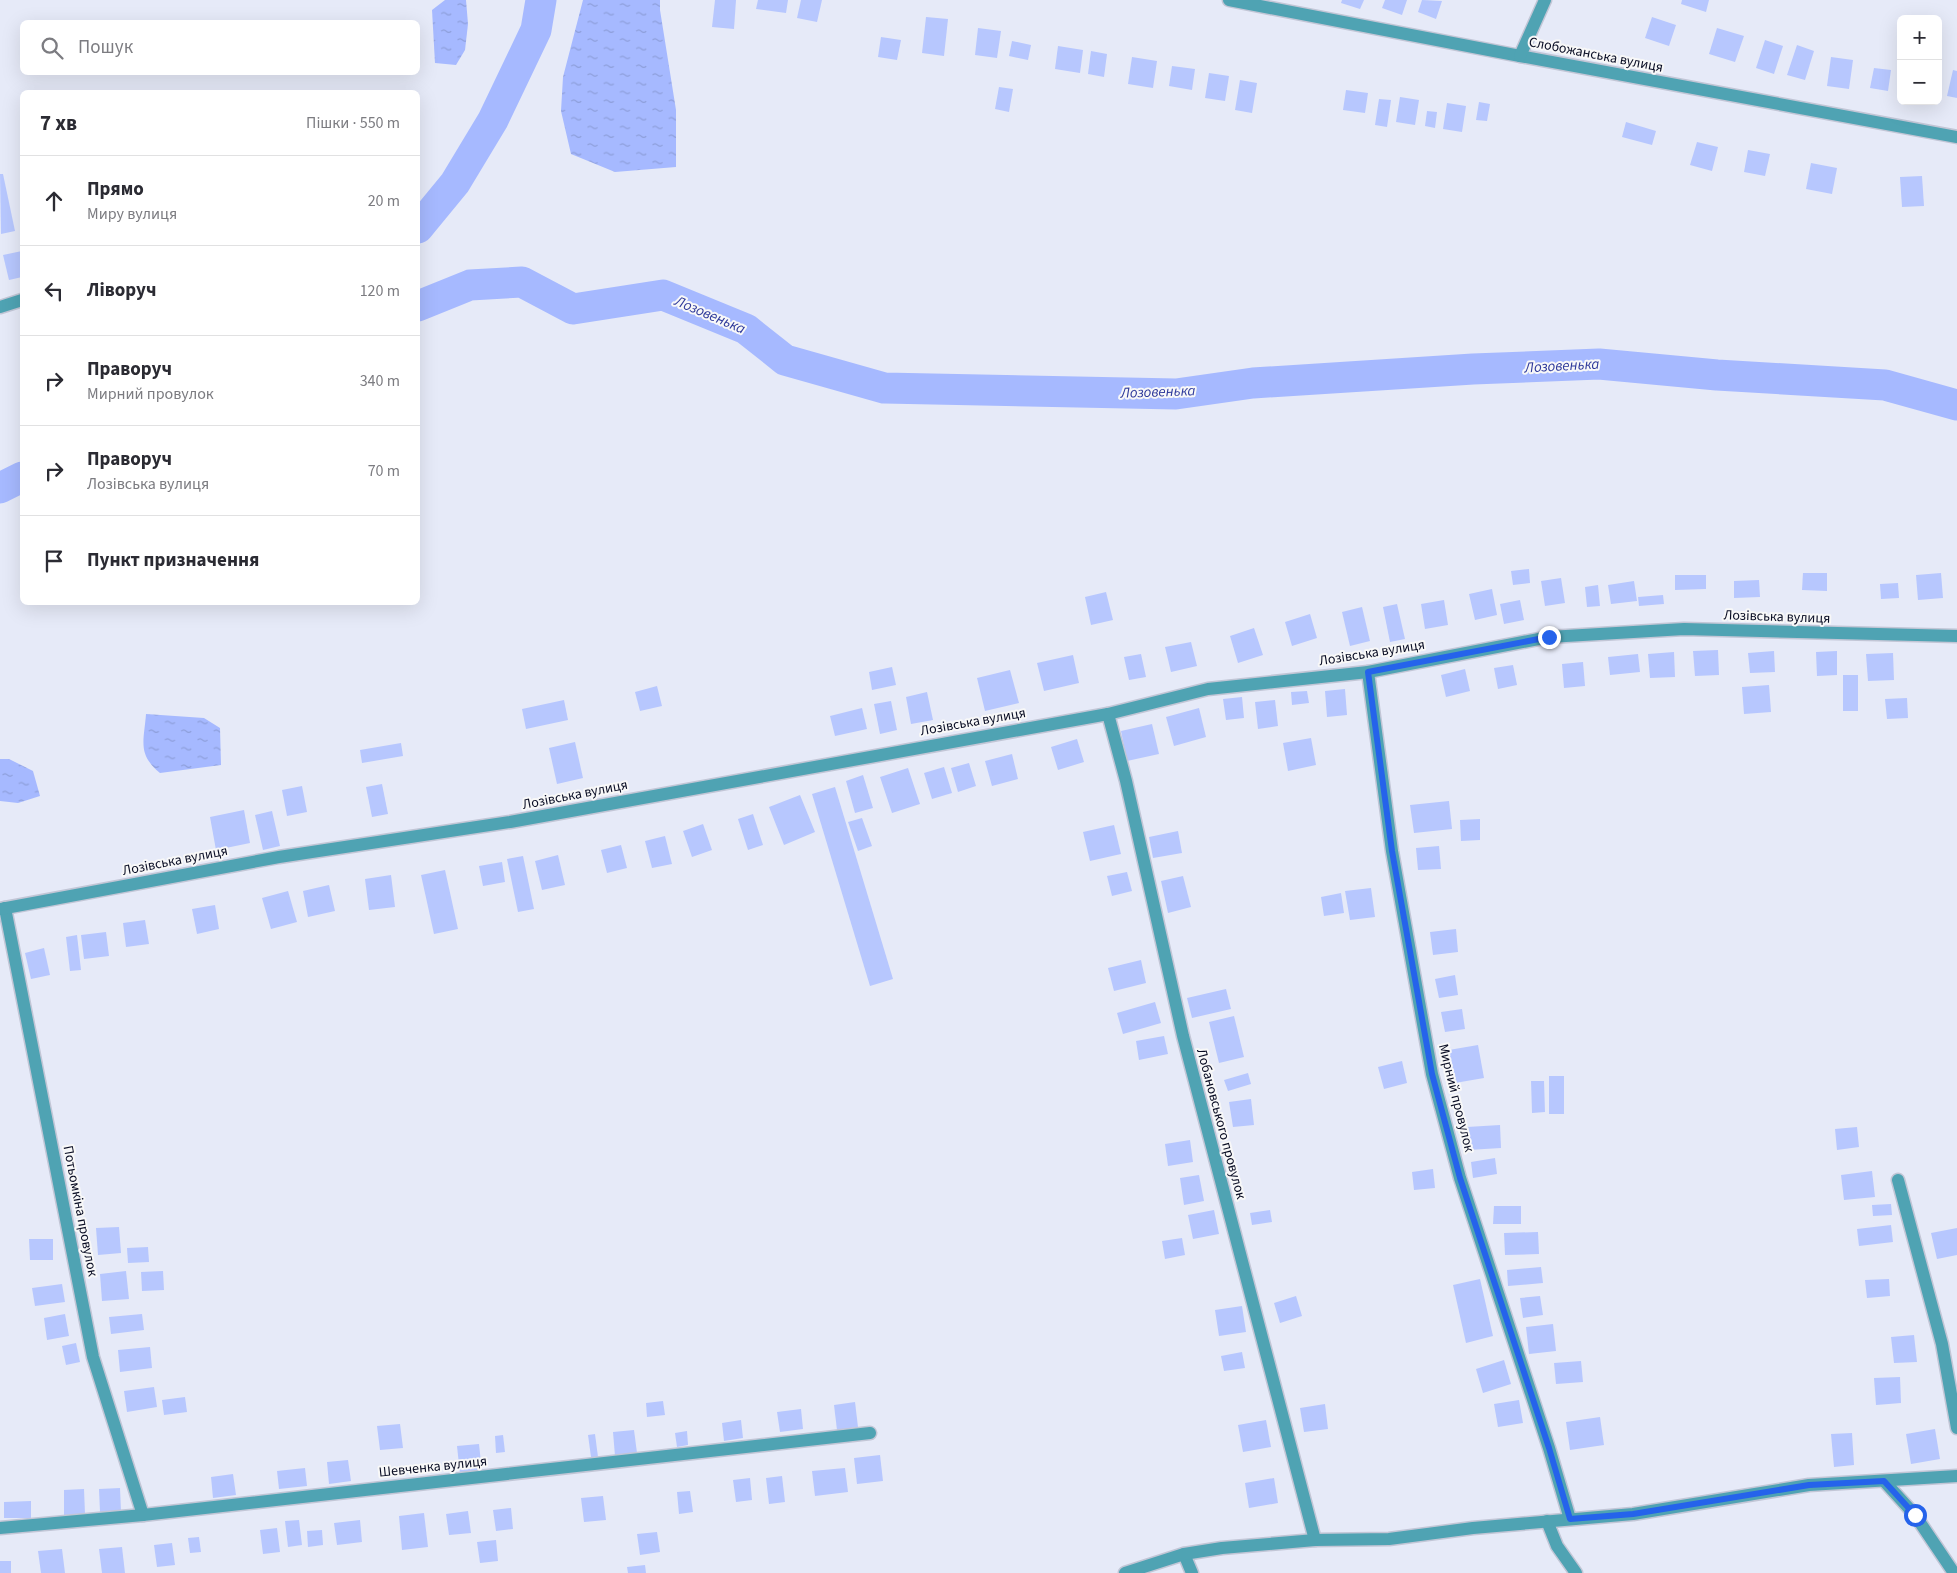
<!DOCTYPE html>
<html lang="uk">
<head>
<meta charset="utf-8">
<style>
	:root { --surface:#fff; --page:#f7f7f7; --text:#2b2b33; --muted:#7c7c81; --line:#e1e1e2 }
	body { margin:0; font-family:"Source Sans 3",sans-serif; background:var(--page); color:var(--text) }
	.controls { position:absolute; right:15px; top:15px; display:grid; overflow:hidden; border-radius:8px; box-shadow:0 5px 20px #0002 }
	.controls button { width:45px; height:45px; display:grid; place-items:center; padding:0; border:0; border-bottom:1px solid var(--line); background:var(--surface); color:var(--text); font:25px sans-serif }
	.stop { position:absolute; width:15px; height:15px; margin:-11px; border:4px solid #2563eb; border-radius:50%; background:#fff }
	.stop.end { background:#2563eb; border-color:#fff; box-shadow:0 1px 5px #0008 }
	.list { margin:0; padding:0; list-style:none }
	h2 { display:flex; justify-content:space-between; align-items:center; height:65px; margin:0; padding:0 20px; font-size:21px }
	h2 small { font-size:16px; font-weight:400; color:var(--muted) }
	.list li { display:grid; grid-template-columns:32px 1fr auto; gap:15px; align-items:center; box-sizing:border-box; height:90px; padding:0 20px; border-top:1px solid var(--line) }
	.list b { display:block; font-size:19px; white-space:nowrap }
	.list p { margin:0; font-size:16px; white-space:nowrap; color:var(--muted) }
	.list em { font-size:16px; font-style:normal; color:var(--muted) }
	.icon { flex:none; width:28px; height:28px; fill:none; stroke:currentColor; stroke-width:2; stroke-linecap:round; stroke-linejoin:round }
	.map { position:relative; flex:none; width:1957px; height:1573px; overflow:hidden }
	.search { position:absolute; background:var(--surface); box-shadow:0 5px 20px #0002; left:20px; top:20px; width:400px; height:55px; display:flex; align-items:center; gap:12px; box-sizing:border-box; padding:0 18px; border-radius:8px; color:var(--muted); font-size:19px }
	.panel { position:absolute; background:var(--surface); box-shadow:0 5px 20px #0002; left:20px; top:90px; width:400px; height:515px; border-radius:8px }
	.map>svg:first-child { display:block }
</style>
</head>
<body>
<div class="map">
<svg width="1957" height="1573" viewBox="0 0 1957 1573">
	<defs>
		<pattern id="water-ripples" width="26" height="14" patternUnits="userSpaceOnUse" patternTransform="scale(1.25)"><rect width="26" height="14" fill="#a6b9ff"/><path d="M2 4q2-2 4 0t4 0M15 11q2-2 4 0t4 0" fill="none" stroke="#8d9eda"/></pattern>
	</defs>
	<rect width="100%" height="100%" fill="#e6eaf8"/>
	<g fill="url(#water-ripples)">
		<path d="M445,0H466L468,24L465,50L456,65L435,63L432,10Z"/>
		<path d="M583,0H660V10L676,110V167L615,172L571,154L561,111L563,77Z"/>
		<path d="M146,714L204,718L220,728L221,765L160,773C137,754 144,741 146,714Z"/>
		<path d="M0,759H9L33,771L40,796L18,803L0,801Z"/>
	</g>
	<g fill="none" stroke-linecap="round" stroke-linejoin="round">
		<g stroke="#a6b9ff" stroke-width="31">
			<path d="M418,228L455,183L493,120L536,30L541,0"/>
			<path d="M418,306L470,285L522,282L573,309L663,295L746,329L785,360L884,388L1176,394L1253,383L1473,369L1599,364L1717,375L1885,385L1957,405"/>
			<path d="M0,488L22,477"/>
		</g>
	</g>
	<g fill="#b7c7fe">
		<path d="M715,0H736L734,29L712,27Z"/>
		<path d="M758,0H788L786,13L756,9Z"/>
		<path d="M801,0H822L817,22L797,18Z"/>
		<path d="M1342,0H1364L1360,9L1341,3Z"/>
		<path d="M1385,0H1407L1402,15L1382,8Z"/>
		<path d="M1422,0L1442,1L1436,19L1418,12Z"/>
		<path d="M1682,0H1709L1706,12L1681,4Z"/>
		<path d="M926,17L948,19L944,56L922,53Z"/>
		<path d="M1652,17L1676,25L1669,46L1645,38Z"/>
		<path d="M978,28L1001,31L997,58L975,55Z"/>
		<path d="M1717,28L1744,36L1735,62L1709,54Z"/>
		<path d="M881,37L901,40L897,60L878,57Z"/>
		<path d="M1765,40L1783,46L1774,74L1756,68Z"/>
		<path d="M1012,41L1031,45L1028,60L1009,56Z"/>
		<path d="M1797,45L1814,51L1805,80L1787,75Z"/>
		<path d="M1058,46L1083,50L1080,73L1055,69Z"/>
		<path d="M1091,51L1107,54L1104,77L1088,74Z"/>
		<path d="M1132,57L1157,61L1153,88L1128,84Z"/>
		<path d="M1831,57L1853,60L1849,89L1827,86Z"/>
		<path d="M1172,66L1195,69L1192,90L1169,86Z"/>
		<path d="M1874,68L1891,70L1888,91L1870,88Z"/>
		<path d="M1953,70L1957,71V98L1947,96Z"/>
		<path d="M1209,73L1229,76L1225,101L1205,98Z"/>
		<path d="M1240,80L1257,83L1252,113L1235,110Z"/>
		<path d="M999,87L1013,89L1009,112L995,109Z"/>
		<path d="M1346,90L1368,93L1365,113L1343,110Z"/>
		<path d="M1400,97L1419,100L1415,125L1396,122Z"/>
		<path d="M1379,99L1391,100L1387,127L1375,125Z"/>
		<path d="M1479,102L1490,104L1487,121L1476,120Z"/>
		<path d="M1447,103L1466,106L1462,132L1443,129Z"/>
		<path d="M1427,111L1437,112L1435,128L1425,126Z"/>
		<path d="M1626,122L1656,131L1652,145L1622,137Z"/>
		<path d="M1697,142L1718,147L1712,171L1690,165Z"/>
		<path d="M1748,150L1770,154L1765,176L1744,172Z"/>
		<path d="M1811,163L1837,168L1832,194L1806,189Z"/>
		<path d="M0,174H3L15,231L1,234Z"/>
		<path d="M1922,176L1924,206L1902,207L1900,177Z"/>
		<path d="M22,251V277L9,280L3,255Z"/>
		<path d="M1529,569L1530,583L1513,585L1511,571Z"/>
		<path d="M1803,573H1827V591L1802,590Z"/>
		<path d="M1941,573L1943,598L1918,600L1916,575Z"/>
		<path d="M1675,575H1706V589L1675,590Z"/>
		<path d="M1561,578L1565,603L1545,606L1541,581Z"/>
		<path d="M1759,580L1760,597L1734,598V581Z"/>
		<path d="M1634,581L1637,601L1611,604L1608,585Z"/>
		<path d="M1898,583L1899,598L1881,599L1880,584Z"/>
		<path d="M1598,585L1600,606L1587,607L1585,587Z"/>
		<path d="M1492,589L1497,615L1475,620L1469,594Z"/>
		<path d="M1106,592L1113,620L1091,625L1085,597Z"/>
		<path d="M1663,595L1664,604L1639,606L1638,597Z"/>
		<path d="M1444,600L1448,625L1425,629L1421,604Z"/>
		<path d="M1520,600L1524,620L1504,624L1500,604Z"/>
		<path d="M1397,604L1405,639L1390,642L1383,607Z"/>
		<path d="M1362,607L1370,641L1350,646L1342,612Z"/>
		<path d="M1310,614L1317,638L1292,646L1285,622Z"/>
		<path d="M1254,628L1263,655L1238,663L1230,636Z"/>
		<path d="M1191,642L1197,666L1171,672L1165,647Z"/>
		<path d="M1718,650L1719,675L1695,676L1693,651Z"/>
		<path d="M1774,651L1775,672L1750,673L1748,653Z"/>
		<path d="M1837,651V675L1817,676L1816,652Z"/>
		<path d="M1674,652L1675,677L1650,678L1648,654Z"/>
		<path d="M1893,653L1894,680L1868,681L1866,654Z"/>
		<path d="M1141,654L1146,677L1129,680L1124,657Z"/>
		<path d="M1638,654L1640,672L1610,675L1608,657Z"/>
		<path d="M1073,655L1079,683L1044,691L1037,663Z"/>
		<path d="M1583,662L1585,686L1564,688L1562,664Z"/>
		<path d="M1513,665L1517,685L1498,689L1494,668Z"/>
		<path d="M892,667L896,685L872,690L869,672Z"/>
		<path d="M1465,669L1470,691L1446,697L1441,675Z"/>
		<path d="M1010,670L1019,703L985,711L977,678Z"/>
		<rect x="1843" y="675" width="15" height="36"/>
		<path d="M1769,685L1771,712L1744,714L1742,687Z"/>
		<path d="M657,686L662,706L640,711L635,692Z"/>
		<path d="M1345,689L1347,715L1327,717L1325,691Z"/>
		<path d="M1307,691L1309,703L1292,705L1291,692Z"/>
		<path d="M927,692L933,720L911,724L906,697Z"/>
		<path d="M1242,697L1244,718L1226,720L1223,699Z"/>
		<path d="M1907,698L1908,718L1887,719L1885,699Z"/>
		<path d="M564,700L568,720L526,729L522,709Z"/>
		<path d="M1275,700L1278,726L1258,729L1255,702Z"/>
		<path d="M891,701L897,730L880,734L874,704Z"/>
		<path d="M862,708L867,729L835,736L830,716Z"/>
		<path d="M1199,708L1206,737L1174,746L1166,717Z"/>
		<path d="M1152,724L1159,754L1127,761L1121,731Z"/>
		<path d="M1311,738L1316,765L1288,771L1283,743Z"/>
		<path d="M1077,739L1084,762L1058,770L1051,747Z"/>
		<path d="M575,742L583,778L557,784L549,748Z"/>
		<path d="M401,743L403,756L362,763L360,750Z"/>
		<path d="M1012,754L1018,779L992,786L985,761Z"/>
		<path d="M969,763L976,786L958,792L951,768Z"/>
		<path d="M944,767L952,793L932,799L924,773Z"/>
		<path d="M908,768L920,804L892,813L880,777Z"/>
		<path d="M863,775L873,808L855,813L846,781Z"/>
		<path d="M382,784L388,814L372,817L366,787Z"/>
		<path d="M302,786L307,812L287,816L282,790Z"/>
		<path d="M835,787L893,979L870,986L812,794Z"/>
		<path d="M800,795L815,832L784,845L769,807Z"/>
		<path d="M1449,801L1452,829L1414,833L1410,805Z"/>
		<path d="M244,810L250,843L216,850L210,817Z"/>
		<path d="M272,811L280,846L263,850L255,815Z"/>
		<path d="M753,814L763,845L748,850L738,819Z"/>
		<path d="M862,818L872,846L858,851L848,822Z"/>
		<path d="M1480,819V840L1461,841L1460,820Z"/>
		<path d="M703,824L712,850L692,857L683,831Z"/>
		<path d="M1114,825L1121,854L1090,861L1083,832Z"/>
		<path d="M1178,831L1182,853L1153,858L1149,837Z"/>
		<path d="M665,836L672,864L652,868L645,841Z"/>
		<path d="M621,845L627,868L607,873L601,850Z"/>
		<path d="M1439,846L1441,869L1418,870L1416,848Z"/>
		<path d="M558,855L565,885L542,890L535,861Z"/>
		<path d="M523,856L534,909L518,912L507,859Z"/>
		<path d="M502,862L505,882L483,886L479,866Z"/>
		<path d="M445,870L458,929L434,934L421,875Z"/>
		<path d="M1127,872L1132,891L1112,896L1107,876Z"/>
		<path d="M391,875L395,907L369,910L365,879Z"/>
		<path d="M1183,876L1191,907L1168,913L1161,881Z"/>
		<path d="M329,885L335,911L308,917L303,891Z"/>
		<path d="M1371,888L1375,917L1350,920L1345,891Z"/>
		<path d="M288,891L297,922L271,929L262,898Z"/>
		<path d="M1341,893L1344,913L1324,916L1321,897Z"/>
		<path d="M215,905L219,929L197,934L192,909Z"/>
		<path d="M145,920L149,944L126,947L123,923Z"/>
		<path d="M1456,929L1458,952L1433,955L1430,932Z"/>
		<path d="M106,932L109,956L84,959L81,935Z"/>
		<path d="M77,935L81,970L70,971L66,937Z"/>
		<path d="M44,948L50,975L31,979L25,953Z"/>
		<path d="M1141,960L1146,983L1114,991L1108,968Z"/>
		<path d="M1455,975L1458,995L1439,998L1435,979Z"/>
		<path d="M1226,989L1231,1009L1192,1018L1187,998Z"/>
		<path d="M1155,1002L1161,1023L1123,1034L1117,1013Z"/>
		<path d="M1462,1009L1465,1029L1445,1032L1441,1012Z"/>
		<path d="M1234,1016L1244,1057L1219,1063L1209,1022Z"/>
		<path d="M1164,1036L1168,1054L1139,1060L1136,1041Z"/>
		<path d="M1478,1045L1484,1078L1449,1084L1443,1051Z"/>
		<path d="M1402,1061L1407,1083L1384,1089L1378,1067Z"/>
		<path d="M1248,1073L1251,1084L1228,1091L1224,1080Z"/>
		<rect x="1549" y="1076" width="15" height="38"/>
		<path d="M1531,1081H1544L1545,1112L1532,1113Z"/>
		<path d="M1251,1099L1254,1125L1233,1127L1229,1102Z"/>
		<path d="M1500,1125L1501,1148L1468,1150L1467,1127Z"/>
		<path d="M1857,1127L1859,1147L1837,1150L1835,1129Z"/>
		<path d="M1190,1140L1193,1162L1168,1166L1165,1144Z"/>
		<path d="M1495,1158L1497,1174L1473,1178L1471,1162Z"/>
		<path d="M1433,1169L1435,1188L1414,1190L1412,1172Z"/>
		<path d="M1872,1171L1875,1197L1844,1200L1841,1175Z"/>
		<path d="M1199,1175L1204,1201L1184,1205L1180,1178Z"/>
		<path d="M1891,1204L1892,1215L1873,1216L1872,1205Z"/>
		<path d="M1494,1206H1521V1224H1493Z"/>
		<path d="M1214,1210L1219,1234L1193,1239L1188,1215Z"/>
		<path d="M1270,1210L1272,1222L1252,1225L1250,1213Z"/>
		<path d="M1891,1225L1893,1242L1859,1246L1857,1229Z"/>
		<path d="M119,1227L121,1253L98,1255L96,1228Z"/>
		<path d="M1957,1228V1255L1937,1259L1931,1233Z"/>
		<path d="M1538,1232L1539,1254L1505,1255L1504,1233Z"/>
		<path d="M1182,1238L1185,1255L1165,1259L1162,1241Z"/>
		<path d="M29,1239H53V1260H30Z"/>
		<path d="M148,1247L149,1262L128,1263L127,1248Z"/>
		<path d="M1541,1267L1543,1283L1508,1286L1507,1270Z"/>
		<path d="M126,1271L129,1299L102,1301L100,1274Z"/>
		<path d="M163,1271L164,1290L142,1291L141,1272Z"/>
		<path d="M1480,1279L1493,1336L1466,1343L1453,1285Z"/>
		<path d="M1889,1279L1890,1296L1867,1298L1865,1280Z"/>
		<path d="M62,1284L65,1302L35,1306L32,1288Z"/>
		<path d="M1296,1296L1302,1316L1280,1323L1274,1303Z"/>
		<path d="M1540,1296L1543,1315L1523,1318L1520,1298Z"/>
		<path d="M1242,1306L1246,1332L1219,1336L1215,1310Z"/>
		<path d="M65,1314L69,1336L47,1340L44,1318Z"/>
		<path d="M142,1314L144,1330L111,1334L109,1317Z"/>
		<path d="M1553,1324L1556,1351L1529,1354L1526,1327Z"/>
		<path d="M1914,1335L1917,1362L1894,1363L1891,1337Z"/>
		<path d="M76,1343L80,1362L66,1365L62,1346Z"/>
		<path d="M150,1347L152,1368L120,1372L118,1350Z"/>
		<path d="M1242,1352L1245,1368L1224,1371L1221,1356Z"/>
		<path d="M1504,1360L1511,1384L1483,1393L1476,1369Z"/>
		<path d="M1581,1361L1583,1382L1556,1384L1554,1363Z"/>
		<path d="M1900,1377L1901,1403L1876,1405L1874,1378Z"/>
		<path d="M154,1387L157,1407L127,1412L124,1391Z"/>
		<path d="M185,1397L187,1412L164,1415L162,1400Z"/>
		<path d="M1519,1400L1523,1423L1498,1427L1494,1404Z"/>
		<path d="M663,1401L665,1415L647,1417L646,1403Z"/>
		<path d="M855,1402L858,1427L837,1430L834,1405Z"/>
		<path d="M1325,1404L1328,1429L1304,1432L1300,1408Z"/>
		<path d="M801,1409L803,1429L780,1432L777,1412Z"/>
		<path d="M1600,1417L1604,1445L1570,1450L1566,1422Z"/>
		<path d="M741,1420L743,1438L724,1441L722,1423Z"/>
		<path d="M1266,1420L1271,1447L1243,1452L1238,1425Z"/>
		<path d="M400,1424L403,1448L380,1450L377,1426Z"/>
		<path d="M1935,1429L1940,1459L1911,1464L1906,1434Z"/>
		<path d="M634,1430L637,1453L615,1456L613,1432Z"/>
		<path d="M687,1431L688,1445L677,1447L675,1433Z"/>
		<path d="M1852,1433L1854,1465L1834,1467L1831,1434Z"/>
		<path d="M595,1434L598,1457H591L588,1435Z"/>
		<path d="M503,1435L505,1452L496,1453L495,1436Z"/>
		<path d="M479,1444L482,1472L460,1474L457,1446Z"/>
		<path d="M880,1455L883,1481L857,1484L854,1458Z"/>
		<path d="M348,1460L351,1481L329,1484L327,1462Z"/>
		<path d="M305,1468L307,1486L279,1489L277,1471Z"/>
		<path d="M845,1468L848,1492L815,1496L812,1471Z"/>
		<path d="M233,1474L236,1495L213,1498L211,1477Z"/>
		<path d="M782,1476L785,1502L769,1504L766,1478Z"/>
		<path d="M750,1478L752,1500L736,1502L733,1480Z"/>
		<path d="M1274,1478L1278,1503L1249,1508L1245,1483Z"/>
		<path d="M120,1488L121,1512H100L99,1489Z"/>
		<path d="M84,1489L85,1514L64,1515V1490Z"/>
		<path d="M690,1491L693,1512L679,1514L677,1492Z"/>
		<path d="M603,1496L606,1520L584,1522L581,1498Z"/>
		<path d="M31,1501V1518H4V1502Z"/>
		<path d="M511,1508L513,1529L496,1531L493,1510Z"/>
		<path d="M468,1511L471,1533L449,1535L446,1514Z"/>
		<path d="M424,1513L428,1547L402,1550L399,1516Z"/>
		<path d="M299,1520L302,1545L288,1547L285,1521Z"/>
		<path d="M360,1520L362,1542L337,1545L334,1523Z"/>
		<path d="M277,1528L280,1552L263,1554L260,1530Z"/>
		<path d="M322,1530L323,1545L308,1547L307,1531Z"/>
		<path d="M657,1532L660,1552L640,1555L637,1534Z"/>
		<path d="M199,1537L201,1552L190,1553L188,1538Z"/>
		<path d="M496,1540L498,1561L480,1563L477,1542Z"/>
		<path d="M172,1543L175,1565L157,1567L154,1545Z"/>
		<path d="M122,1547L125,1573H102L99,1549Z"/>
		<path d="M62,1549L65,1573H41L38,1551Z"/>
		<rect x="0" y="1561" width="11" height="12"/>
		<path d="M645,1565L646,1573H628L627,1567Z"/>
	</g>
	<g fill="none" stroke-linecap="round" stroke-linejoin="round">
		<g stroke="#c2c6d6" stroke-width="15">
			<g id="street">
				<path d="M1229,0L1520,56L1957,137"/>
				<path d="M1520,56L1545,0"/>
				<path d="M0,307L22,300"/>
				<path d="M1368,672L1392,851L1432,1074L1460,1178L1549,1448L1570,1519"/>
				<path d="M1108,714L1126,781L1183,1036L1315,1540"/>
				<path d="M5,908L93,1357L143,1515"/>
				<path d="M0,909L279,857L510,822L1108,714L1208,689L1368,672L1549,637L1684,629L1957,636"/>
				<path d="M1898,1180L1942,1344L1957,1428"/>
				<path d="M1884,1481L1915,1515L1954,1573"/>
				<path d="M1547,1521L1557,1546L1576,1573"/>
				<path d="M0,1528L143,1515L870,1433"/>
				<path d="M1184,1554L1192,1573"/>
				<path d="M1125,1573L1184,1554L1222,1548L1315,1540L1389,1539L1473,1528L1633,1514L1809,1485L1957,1476"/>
			</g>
		</g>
		<use href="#street" stroke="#4fa3b3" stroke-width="12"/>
	</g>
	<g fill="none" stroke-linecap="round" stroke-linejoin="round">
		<path stroke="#2563eb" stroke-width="6" d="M1549,637L1368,672L1392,851L1432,1074L1460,1178L1549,1448L1570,1519L1633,1514L1809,1485L1884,1481L1915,1515"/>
	</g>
	<g text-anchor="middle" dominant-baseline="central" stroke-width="4" stroke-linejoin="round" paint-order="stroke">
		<g font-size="14" fill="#080c23" stroke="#f8f8f8">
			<text transform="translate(1596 55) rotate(11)">Слобожанська вулиця</text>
			<text transform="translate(1777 617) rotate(2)">Лозівська вулиця</text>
			<text transform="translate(1372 653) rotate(-9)">Лозівська вулиця</text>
			<text transform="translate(973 722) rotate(-10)">Лозівська вулиця</text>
			<text transform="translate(575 795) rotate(-11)">Лозівська вулиця</text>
			<text transform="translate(175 861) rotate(-11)">Лозівська вулиця</text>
			<text transform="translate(1456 1098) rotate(76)">Мирний провулок</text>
			<text transform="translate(1221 1124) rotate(75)">Лобановського провулок</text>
			<text transform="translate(80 1211) rotate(79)">Потьомкіна провулок</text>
			<text transform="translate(433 1467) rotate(-6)">Шевченка вулиця</text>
		</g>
		<g font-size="15" font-style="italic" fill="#2f3a9b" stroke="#f8f8f8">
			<text transform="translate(710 315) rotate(23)">Лозовенька</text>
			<text transform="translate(1562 366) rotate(-3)">Лозовенька</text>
			<text transform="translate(1158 392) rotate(-2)">Лозовенька</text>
		</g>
	</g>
</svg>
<div class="controls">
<button>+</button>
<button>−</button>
</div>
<div class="stop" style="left:1915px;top:1515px"></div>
<div class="stop end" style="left:1549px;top:637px"></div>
<div class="search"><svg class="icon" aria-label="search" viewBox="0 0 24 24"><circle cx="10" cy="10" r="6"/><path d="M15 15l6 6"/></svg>Пошук</div>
<section class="panel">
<h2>7 хв<small>Пішки · 550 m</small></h2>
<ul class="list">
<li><svg class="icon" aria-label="ahead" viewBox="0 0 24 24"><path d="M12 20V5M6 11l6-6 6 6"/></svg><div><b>Прямо</b><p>Миру вулиця</p></div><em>20 m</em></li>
<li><svg class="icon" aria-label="left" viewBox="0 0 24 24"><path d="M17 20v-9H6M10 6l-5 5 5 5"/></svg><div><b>Ліворуч</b></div><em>120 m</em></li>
<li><svg class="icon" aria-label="right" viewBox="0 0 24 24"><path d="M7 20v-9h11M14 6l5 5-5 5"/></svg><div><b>Праворуч</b><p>Мирний провулок</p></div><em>340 m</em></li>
<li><svg class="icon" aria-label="right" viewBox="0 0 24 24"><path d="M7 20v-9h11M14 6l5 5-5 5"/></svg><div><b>Праворуч</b><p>Лозівська вулиця</p></div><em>70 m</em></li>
<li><svg class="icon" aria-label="arrive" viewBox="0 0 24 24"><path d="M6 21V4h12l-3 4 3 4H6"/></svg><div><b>Пункт призначення</b></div></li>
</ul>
</section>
</div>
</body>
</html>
